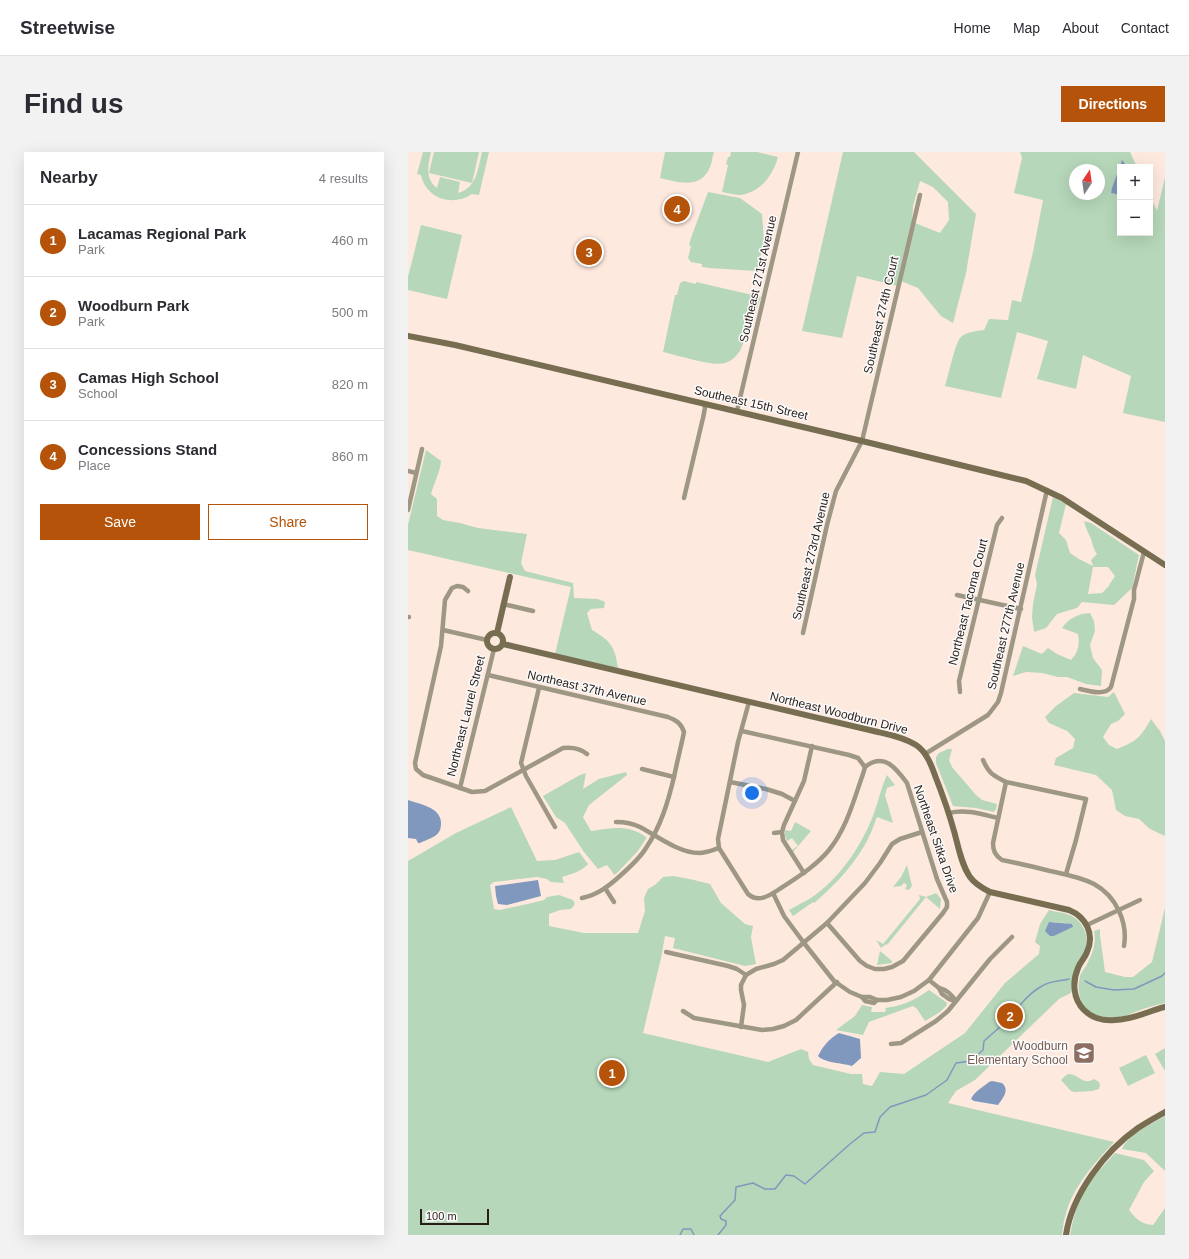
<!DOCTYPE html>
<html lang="en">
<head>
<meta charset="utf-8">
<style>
	:root { --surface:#fff; --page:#f2f2f3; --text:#2b2b33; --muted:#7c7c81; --line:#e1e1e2; --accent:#b45309 }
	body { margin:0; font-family:Helvetica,sans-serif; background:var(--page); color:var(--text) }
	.controls { position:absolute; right:12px; top:12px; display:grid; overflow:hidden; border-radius:0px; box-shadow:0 4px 16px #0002 }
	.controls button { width:36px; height:36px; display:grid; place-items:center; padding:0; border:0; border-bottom:1px solid var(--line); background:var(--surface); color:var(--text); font:20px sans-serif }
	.compass { position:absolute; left:661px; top:12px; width:36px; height:36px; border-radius:50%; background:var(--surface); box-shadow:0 4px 16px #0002; rotate:13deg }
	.scale { position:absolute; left:12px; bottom:10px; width:69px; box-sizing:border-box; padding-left:4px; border:2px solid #291d17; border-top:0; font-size:11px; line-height:14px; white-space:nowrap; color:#291d17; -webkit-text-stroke:3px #fbfbfb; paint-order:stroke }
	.you { position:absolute; left:344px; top:641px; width:14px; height:14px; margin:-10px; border:3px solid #fff; border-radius:50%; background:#1a73e8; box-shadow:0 0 0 6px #1a73e833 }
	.badge { display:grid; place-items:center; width:26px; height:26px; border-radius:50%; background:var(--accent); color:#fff; font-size:13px; font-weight:700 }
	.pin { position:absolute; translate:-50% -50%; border:2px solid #fff; box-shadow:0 1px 4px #0006 }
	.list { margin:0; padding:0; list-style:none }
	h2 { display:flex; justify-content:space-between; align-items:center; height:52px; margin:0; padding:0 16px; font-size:17px }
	h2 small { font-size:13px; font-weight:400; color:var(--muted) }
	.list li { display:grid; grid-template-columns:26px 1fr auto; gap:12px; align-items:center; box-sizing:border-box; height:72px; padding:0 16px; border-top:1px solid var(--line) }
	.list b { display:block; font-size:15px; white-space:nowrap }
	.list p { margin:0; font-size:13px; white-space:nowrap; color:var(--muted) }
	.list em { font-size:13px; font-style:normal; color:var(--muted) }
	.actions { display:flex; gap:8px; padding:12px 16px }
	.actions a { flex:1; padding:9px 0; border:1px solid var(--accent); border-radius:0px; text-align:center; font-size:14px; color:var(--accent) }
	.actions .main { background:var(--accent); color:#fff }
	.map { position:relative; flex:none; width:757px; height:1083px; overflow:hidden; border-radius:0px }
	header { display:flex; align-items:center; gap:24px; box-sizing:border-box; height:56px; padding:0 20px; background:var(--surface); border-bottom:1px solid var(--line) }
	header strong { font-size:19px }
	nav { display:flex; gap:22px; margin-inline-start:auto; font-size:14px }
	.intro { display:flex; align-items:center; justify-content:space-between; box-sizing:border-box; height:96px; padding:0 24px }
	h1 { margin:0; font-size:28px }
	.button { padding:10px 18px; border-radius:0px; background:var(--accent); color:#fff; font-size:14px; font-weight:700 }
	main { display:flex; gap:24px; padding:0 24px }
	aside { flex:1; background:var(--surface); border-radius:0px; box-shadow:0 4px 16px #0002 }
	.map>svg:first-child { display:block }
</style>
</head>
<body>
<header>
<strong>Streetwise</strong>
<nav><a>Home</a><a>Map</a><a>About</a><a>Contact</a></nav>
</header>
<div class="intro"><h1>Find us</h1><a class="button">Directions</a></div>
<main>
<aside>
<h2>Nearby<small>4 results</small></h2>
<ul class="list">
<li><span class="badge">1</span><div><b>Lacamas Regional Park</b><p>Park</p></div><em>460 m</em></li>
<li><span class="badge">2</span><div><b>Woodburn Park</b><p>Park</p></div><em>500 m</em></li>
<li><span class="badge">3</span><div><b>Camas High School</b><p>School</p></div><em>820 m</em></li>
<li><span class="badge">4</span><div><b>Concessions Stand</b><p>Place</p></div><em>860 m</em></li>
</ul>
<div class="actions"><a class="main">Save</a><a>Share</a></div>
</aside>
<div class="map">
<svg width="757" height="1083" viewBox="0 0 757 1083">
	<rect width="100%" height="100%" fill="#fee9df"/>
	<g fill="#b6d7b9" fill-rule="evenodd">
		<path d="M15,0H23C20,13 17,27 29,36L32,25L52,30L50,41C69,36 70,16 74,0H81L71,43L64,42C45,55 18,47 13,23L9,22Z"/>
		<path d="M26,0H71L64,31L21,21Z"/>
		<path d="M257,0H306C304,5 304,11 302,15C293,38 269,30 252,26Z"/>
		<path d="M323,0H349L370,5C365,23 353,40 333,43C327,43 320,41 314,40L320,13L318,12L320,5H322Z"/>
		<path d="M435,0H506L568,62L558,121L545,171L533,164L510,136L493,129L507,71L532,81L541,68L540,50L525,35L512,29L505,54L504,70L490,134L449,124L434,186L394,179Z"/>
		<path d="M612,0H722L729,15H721L718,11L714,9L703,41L712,43V81H742V44L749,59L757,25V270L715,261L723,224L675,203L668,237L629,227L640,189L609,180L593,246L537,234C540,225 547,192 552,186C557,180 569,179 576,178L581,167L600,168L604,148L613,150L625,100L635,48L606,41L614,6ZM667,18H691V42H667Z"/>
		<path d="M300,40L332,46L354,62L356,89L349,119L301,116L294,115V112L283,110L280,106L283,94L281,93L283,86Z"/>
		<path d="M13,73L54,83L39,147L0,138V125Z"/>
		<path d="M276,129L288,132V130L353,145L332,199C328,204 324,209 317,211C305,215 269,203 255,200L267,143H269L272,131Z"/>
		<path d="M18,298L33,309C32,320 26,331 23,342L29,347V364L35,368L52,371L70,376L119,382L113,411L117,419L165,431L166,446L190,447L197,450L196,456L183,457L179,461L184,478C203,489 207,495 210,516L147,502L163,435L0,398V373Z"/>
		<path d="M645,345L658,352L651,381L658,388L662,401L671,407L685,414L683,408L689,402C685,396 685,393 683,387C680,380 677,375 676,369L683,371L731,403L724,436L706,453L674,450L669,456L649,462L638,476L626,480L624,465L625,452L629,432L627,423ZM685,415H700L707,424L700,435L694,441L680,442Z"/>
		<path d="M682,461L686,469L687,479L682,493L685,506L694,518L693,534L678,532L659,525H650L634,521L618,520L605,524L615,494L634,502L640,496L649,502L663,508C670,501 672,492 670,482L654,476C661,466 670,462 682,461Z"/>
		<path d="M706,540L717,562L710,569L703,572L695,585L701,593L709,597C729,589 732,586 743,567L752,579L757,589V684L742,677L731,667L717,664L708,658L704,638L688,623L646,613L648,606L665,596L667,587L659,579L641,571L637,565L648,554L666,541L700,545Z"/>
		<path d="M540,597H544L541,608L544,615L568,643L574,648L589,652L588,657L586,660L568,656L545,654L528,611V605L531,601Z"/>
		<path d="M218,620L219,623L181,653L175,665L183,679C203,676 221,672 238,685V687L229,700L209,721L206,723L203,718L199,713L190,717L176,700L157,671L148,665L135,644L172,623L178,621L175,637L191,627Z"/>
		<path d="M479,623L487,633L479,636L477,643L485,671L469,665C465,676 461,686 455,696C442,717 425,735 406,751L405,750L385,764L381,758C388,754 396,750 403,746C432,726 452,696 465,664C470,651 473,636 479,623Z"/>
		<path d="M103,655L129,709L147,708L171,700L180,712C173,720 163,722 154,725L156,731L143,730L139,727L129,725L86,730L82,733L86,757L92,758L124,751L136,748L139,745L151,743L165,748L167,752L163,757L152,758L141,762V774L176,781H230L237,759L236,746L240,737L247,733L255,725L266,724L286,728L302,732L313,751L337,772L345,774L343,785L348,812L337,814L265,796L267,786L257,784L253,806L235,881L360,910L393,897L400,900L401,907L405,913L443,922H454L455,932L464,934L472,920L496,922L557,881L597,831L631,802L632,794L627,790L632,772L641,758C647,760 653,760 659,762C675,767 683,785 676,800C673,806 668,812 666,819C664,826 664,834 663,841L651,847L567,928L548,939L540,951L706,990C686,1012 664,1035 657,1065C655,1071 655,1077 654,1083H0V709L48,681ZM641,770L657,771L665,775L646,784Z"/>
		<path d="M387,670L403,679L385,700L384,698L390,694L384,686L379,689L377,684V678L383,679Z"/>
		<path d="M499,713L504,734L501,738L497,737L499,733L496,731L493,734L485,735L493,725Z"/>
		<path d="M528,741L533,747L532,757L518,745Z"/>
		<path d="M511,743L518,745L479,793L478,792L473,796L468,788L475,792L512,747Z"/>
		<path d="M757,756V851C747,853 737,856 727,860C722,862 718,864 713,865C685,869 665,854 672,824C673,821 676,817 678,814C684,802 689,792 686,779L692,777V783L697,820L717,825H725L744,810Z"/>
		<path d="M472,799L484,809V811L469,813Z"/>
		<path d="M521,838L538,850L539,853L532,860L517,869L509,857L505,854L461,870L455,883L428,878L447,864L454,853L464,855L463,860H476L478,859L477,856C495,854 507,848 521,838Z"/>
		<path d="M757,896V919L747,902Z"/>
		<path d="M738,903L747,921L720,934L711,916Z"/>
		<path d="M660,922C671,922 675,934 686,927L691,930L692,933L691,937L684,939L666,940L663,939L653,928L657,924Z"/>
		<path d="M757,964V1019L738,1001L714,997C720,982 744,972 757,964Z"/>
		<path d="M707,1001L736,1008L746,1019L736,1030L721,1058C728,1067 733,1072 745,1073L757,1056V1083H662C665,1069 668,1054 675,1041C681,1029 698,1011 707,1001Z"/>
	</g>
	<g fill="#8098bd">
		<path d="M714,8L721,15H712V43L703,41L704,36Z"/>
		<path d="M0,648C11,652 32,655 33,670C33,673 33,677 31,680C28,685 18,688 12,691H10L8,687L0,686Z"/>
		<path d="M130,728L133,744L99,753L90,752L88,744L87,734Z"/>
		<path d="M641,770L664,772L665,775L646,784H642L637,779Z"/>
		<path d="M431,881L452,887L453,906L444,914C435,911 416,911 410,904C415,894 421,887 431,881Z"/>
		<path d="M584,929L594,931C602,938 595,946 590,953L566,949L563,947C566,940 575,935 581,930Z"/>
	</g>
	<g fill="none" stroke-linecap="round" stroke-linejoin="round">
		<g stroke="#8098bd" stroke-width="1.5">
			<path d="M677,829L688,835L706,838L726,837L754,824L757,821"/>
			<path d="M272,1083L275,1077H283L286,1083"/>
			<path d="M310,1083L318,1073V1069L313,1067L312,1064L327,1048L328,1035L345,1031L357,1037H367L378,1023L386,1024L397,1032L442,992L456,981L467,980L472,965L482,955L518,943L539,928L548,911L563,909L575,898L576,889L592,875L601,871C607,857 620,842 634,834C641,829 653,829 661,827"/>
		</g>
		<g stroke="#9d9784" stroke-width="4.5">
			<path d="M329,259L390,0"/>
			<path d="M0,319L8,321"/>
			<path d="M276,346L295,266L297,256L296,252"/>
			<path d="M0,358L14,297"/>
			<path d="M60,439L55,435L49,434L44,436L37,448L33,494L7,611L8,617L15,623L64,640L77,639L155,596C164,595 172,596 179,602"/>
			<path d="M549,443L613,457"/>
			<path d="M95,452L125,459"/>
			<path d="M0,465H1"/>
			<path d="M35,478L79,488"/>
			<path d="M395,481L419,373L428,339L454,289L512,43"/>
			<path d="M80,523L260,565C268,568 273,571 276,580C273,595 269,610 266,625C260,650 253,674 238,696C232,706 222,715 213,723C202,733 190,743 174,746"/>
			<path d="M131,536L113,611L118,624L147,675"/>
			<path d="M672,537C681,539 697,544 703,535L726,447V438L736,400"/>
			<path d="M552,540L551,529L552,525L589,373L594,366"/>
			<path d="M341,550L330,590L310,687L311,696L340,742C350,751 361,744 370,738C388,726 407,715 421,698C439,676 446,647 455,622L457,615"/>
			<path d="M334,579L441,603L450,606L457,615"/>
			<path d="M517,602L580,563L590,550L593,541L639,338"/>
			<path d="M575,608C581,622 585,623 598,630L678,647L668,688L658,722"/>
			<path d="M234,617L266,625"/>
			<path d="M322,630L358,637L374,642L387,649"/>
			<path d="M598,630L585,691C585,699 587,703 594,708C610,711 626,715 642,719C656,722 672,725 686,732C708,744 720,770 716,794"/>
			<path d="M52,636L86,497"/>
			<path d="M541,661C558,657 573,662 590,666"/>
			<path d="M208,670C216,670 224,671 232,675C249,684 271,701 291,701C298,701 305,698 311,696"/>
			<path d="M366,681L374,680"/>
			<path d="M396,721L375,688L374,680L376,673L396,629L404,594"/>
			<path d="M197,736L206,750"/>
			<path d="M365,741L376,764L396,791L426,829L442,840L454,845L457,849L466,851L469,848H479L493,845L506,839L521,828L570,766L582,740"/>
			<path d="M419,771L452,809L459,814L467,817H476L484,815L495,809L535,761L539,755V750L529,727L499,631C488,616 476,600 457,615"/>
			<path d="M679,773L732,748"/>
			<path d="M258,800L320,814L329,817L338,823"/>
			<path d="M521,828L531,836L534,842L541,847L548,849"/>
			<path d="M531,836C539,838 543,842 548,849"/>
			<path d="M454,845H462L469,848"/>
			<path d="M275,859L286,866L354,878L365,877L376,874L388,868L429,830"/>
			<path d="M333,875L336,853L333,838V833L338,823L348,817L366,812L375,808L419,771L457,731L472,711L484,692L492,687L514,680"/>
			<path d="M483,892L493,891L528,869L540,859L582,807L604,785"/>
		</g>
		<g stroke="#776e52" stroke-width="6">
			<path d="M0,184L47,193L454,289L618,329L654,346L757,413"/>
			<circle cx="87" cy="489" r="8"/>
			<path d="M89,481L102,425"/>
			<path d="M95,492L470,580C483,583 497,586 508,593C519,600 524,615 528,626C535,644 541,661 546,679C550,693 553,712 562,725C567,732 574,736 582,740L661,758C678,765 687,782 679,800C677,806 672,810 670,816C664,830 665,847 676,858C684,866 696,869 707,868C724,868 741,859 757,855"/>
			<path d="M658,1083C664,1042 697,999 730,976C739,970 748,965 757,960"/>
		</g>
	</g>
	<defs>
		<g id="school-square" transform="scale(1.15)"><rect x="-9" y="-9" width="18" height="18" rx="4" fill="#8d6e63" stroke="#fbfbfb"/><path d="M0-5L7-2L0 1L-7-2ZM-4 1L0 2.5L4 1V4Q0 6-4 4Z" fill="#fff"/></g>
	</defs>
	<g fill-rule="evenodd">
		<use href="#school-square" x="676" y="901"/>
	</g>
	<g text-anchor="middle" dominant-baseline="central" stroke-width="3" stroke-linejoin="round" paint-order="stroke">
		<g font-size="12" fill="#291d17" stroke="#fbfbfb">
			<text transform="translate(350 127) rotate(-77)">Southeast 271st Avenue</text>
			<text transform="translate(473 163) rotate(-77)">Southeast 274th Court</text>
			<text transform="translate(343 251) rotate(13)">Southeast 15th Street</text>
			<text transform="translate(403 404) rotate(-77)">Southeast 273rd Avenue</text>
			<text transform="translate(560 450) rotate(-76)">Northeast Tacoma Court</text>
			<text transform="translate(598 474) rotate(-77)">Southeast 277th Avenue</text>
			<text transform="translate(179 536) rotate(13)">Northeast 37th Avenue</text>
			<text transform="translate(431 561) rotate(14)">Northeast Woodburn Drive</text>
			<text transform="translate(58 564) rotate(-76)">Northeast Laurel Street</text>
			<text transform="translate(528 687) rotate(71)">Northeast Sitka Drive</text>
		</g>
		<g font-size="12" fill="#785e54" stroke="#fbfbfb" text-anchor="end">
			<text x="660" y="894">Woodburn<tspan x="660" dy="14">Elementary School</tspan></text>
		</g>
	</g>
</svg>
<div class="controls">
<button>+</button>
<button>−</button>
</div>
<svg class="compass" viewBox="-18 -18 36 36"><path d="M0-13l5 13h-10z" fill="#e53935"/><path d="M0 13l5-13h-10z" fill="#7c7c81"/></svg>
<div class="scale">100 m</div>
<div class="you"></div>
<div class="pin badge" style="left:204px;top:921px">1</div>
<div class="pin badge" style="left:602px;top:864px">2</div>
<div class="pin badge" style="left:181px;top:100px">3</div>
<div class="pin badge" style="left:269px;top:57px">4</div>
</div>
</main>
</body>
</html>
